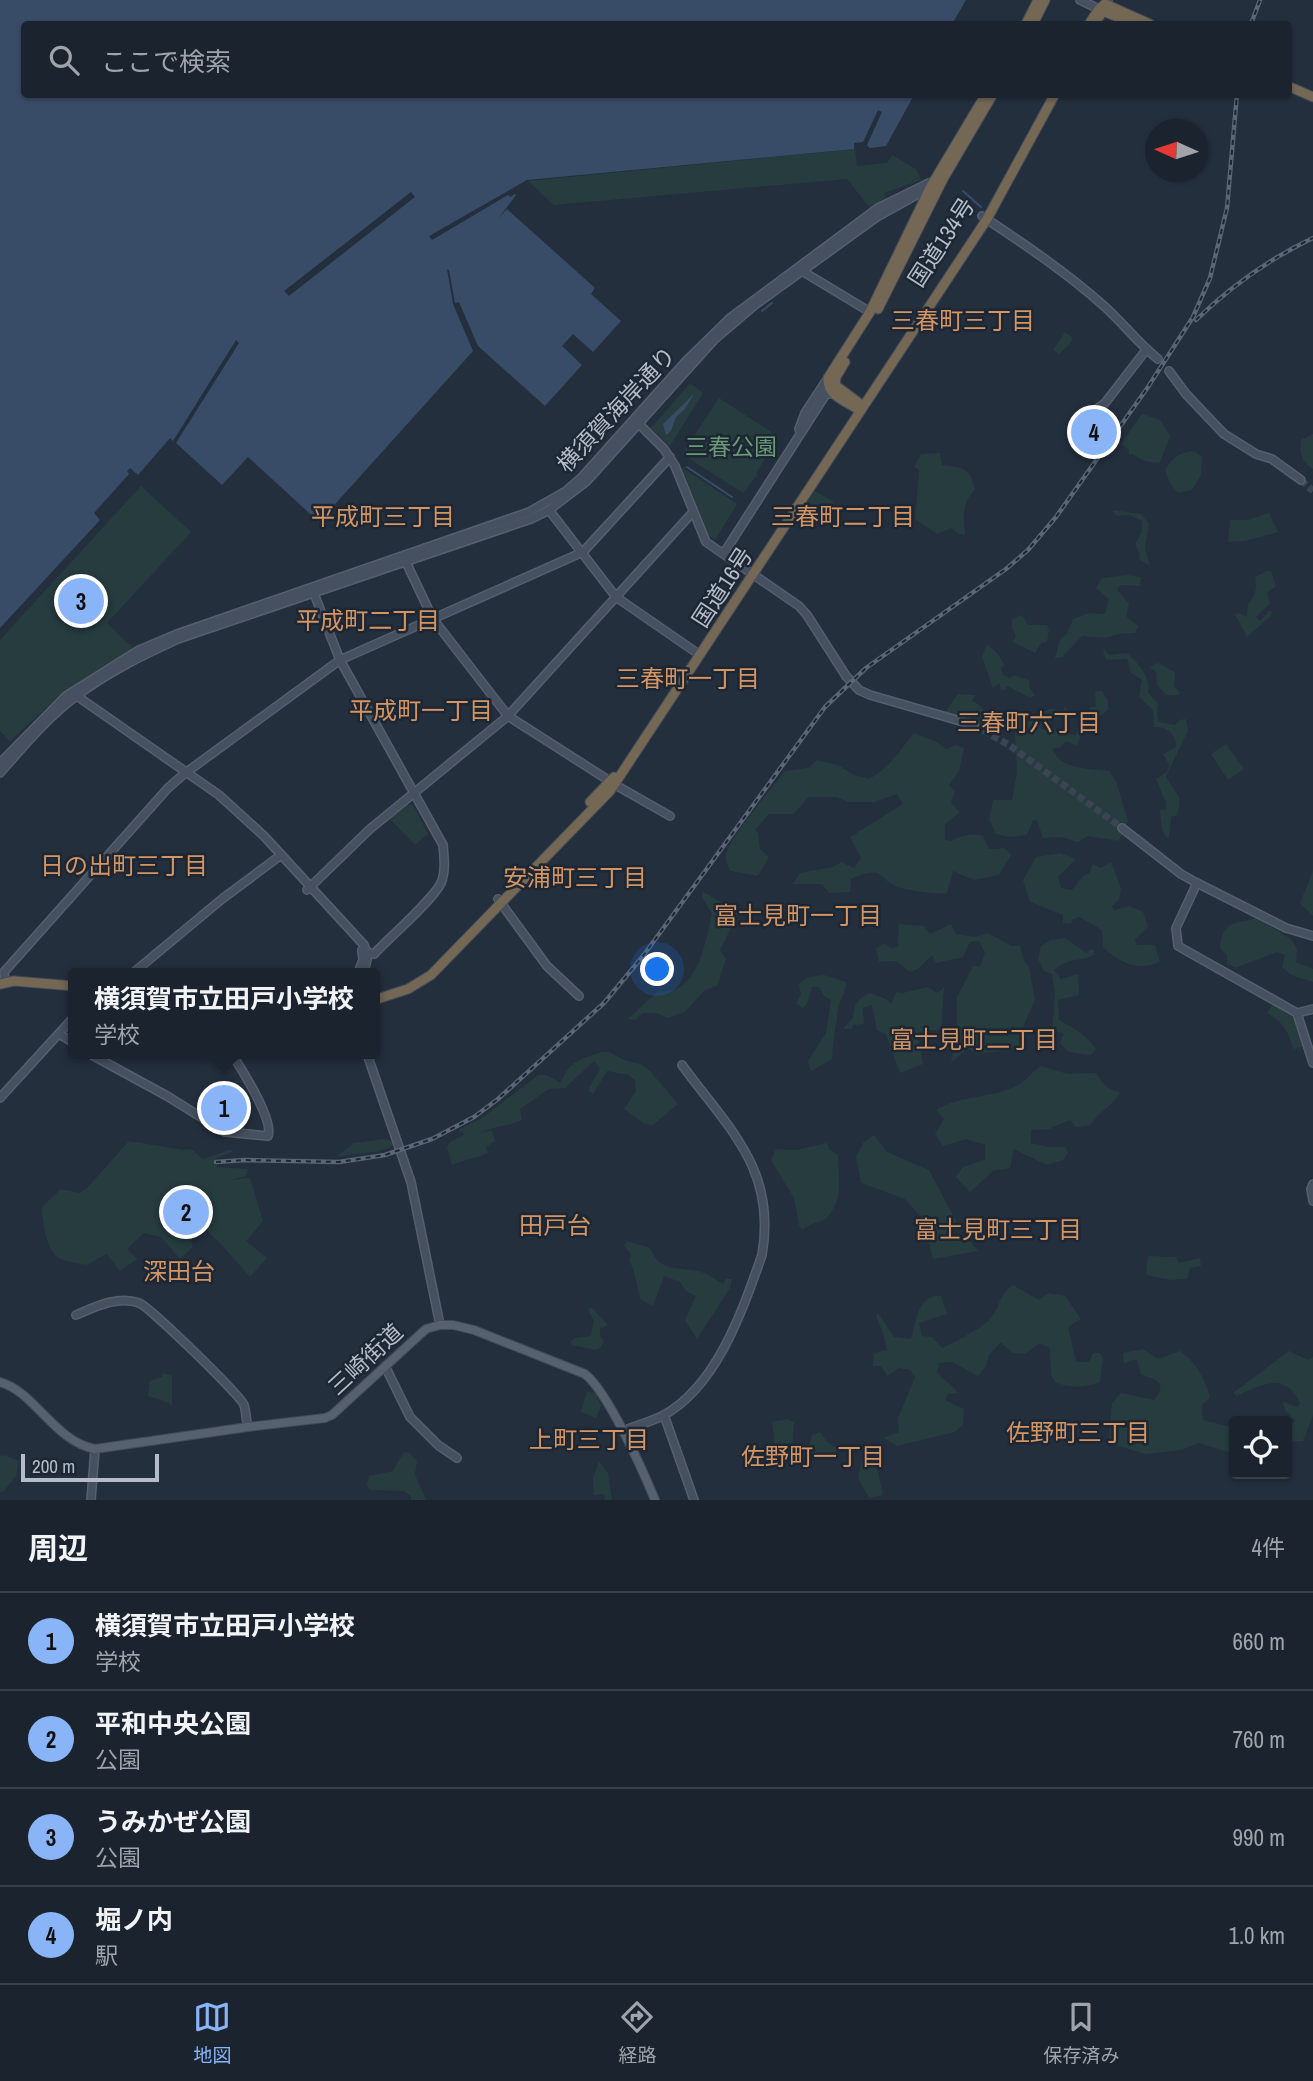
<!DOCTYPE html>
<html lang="ja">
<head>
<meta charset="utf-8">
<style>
	:root { --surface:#1b232e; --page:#242b36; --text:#f1f3f6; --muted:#a0a4aa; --line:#39404a; --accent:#8ab4f8 }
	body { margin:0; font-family:"Archivo Narrow","Noto Sans JP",sans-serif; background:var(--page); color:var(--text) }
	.controls { position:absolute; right:21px; bottom:21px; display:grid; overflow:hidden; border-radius:7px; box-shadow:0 2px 5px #0004 }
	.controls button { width:63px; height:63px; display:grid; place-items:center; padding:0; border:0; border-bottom:2px solid var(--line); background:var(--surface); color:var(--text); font:35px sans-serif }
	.compass { position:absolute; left:1145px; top:119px; width:63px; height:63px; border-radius:50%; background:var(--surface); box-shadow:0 2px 5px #0004; rotate:273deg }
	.scale { position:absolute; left:21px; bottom:18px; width:138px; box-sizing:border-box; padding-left:7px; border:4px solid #b4bcc9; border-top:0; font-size:19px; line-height:24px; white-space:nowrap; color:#b4bcc9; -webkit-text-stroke:5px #1d2633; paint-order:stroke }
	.you { position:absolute; left:658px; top:970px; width:24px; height:24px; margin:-18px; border:5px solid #fff; border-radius:50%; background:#1a73e8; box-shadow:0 0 0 10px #1a73e833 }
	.badge { display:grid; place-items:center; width:46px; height:46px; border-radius:50%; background:var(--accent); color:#111; font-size:23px; font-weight:700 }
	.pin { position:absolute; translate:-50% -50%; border:4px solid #fff; box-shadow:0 2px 7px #0006 }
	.popup { position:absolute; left:68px; top:968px; width:312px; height:91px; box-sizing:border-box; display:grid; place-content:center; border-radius:7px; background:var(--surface); filter:drop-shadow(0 2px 5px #0005); font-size:23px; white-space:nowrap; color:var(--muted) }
	.popup b { font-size:26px; color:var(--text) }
	.popup::after { content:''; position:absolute; left:50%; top:100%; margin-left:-14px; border:14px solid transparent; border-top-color:var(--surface) }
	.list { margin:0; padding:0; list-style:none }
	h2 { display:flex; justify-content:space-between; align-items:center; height:91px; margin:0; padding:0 28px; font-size:30px }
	h2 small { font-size:23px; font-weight:400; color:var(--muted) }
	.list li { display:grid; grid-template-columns:46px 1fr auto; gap:21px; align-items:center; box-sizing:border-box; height:98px; padding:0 28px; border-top:2px solid var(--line) }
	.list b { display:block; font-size:26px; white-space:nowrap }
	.list p { margin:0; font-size:23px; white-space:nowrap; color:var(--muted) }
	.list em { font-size:23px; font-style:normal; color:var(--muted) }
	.icon { flex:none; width:38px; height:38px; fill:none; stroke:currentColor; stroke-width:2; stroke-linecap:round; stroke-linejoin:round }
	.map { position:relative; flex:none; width:1313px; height:1500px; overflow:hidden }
	.search { position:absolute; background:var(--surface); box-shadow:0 2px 5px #0004; left:21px; right:21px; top:21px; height:77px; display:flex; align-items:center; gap:18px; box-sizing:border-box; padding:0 24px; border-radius:7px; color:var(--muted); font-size:26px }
	.sheet { height:483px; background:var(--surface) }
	nav { display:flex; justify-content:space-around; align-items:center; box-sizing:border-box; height:98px; border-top:2px solid var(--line); background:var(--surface); font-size:19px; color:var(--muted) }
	nav a { display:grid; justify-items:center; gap:4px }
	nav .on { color:var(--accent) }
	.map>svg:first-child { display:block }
</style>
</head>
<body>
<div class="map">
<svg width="1313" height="1500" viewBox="0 0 1313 1500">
	<rect width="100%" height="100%" fill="#242f3e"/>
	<g fill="#263c3f">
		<path d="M855,149L857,166L887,163L892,155L916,169L921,180L884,193L886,198L870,208L847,179L554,205L528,181Z"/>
		<path d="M1065,332L1073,338L1069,345L1059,354L1053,350Z"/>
		<path d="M690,383L703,393L670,446L651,428Z"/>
		<path d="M719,398L779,437L756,473L758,474L743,493L682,454Z"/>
		<path d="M1142,414L1160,420L1170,436L1160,462C1149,463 1142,461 1133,454H1129V450L1121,444Z"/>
		<path d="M1313,434V469C1302,462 1299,453 1301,440Z"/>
		<path d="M1194,451L1202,457L1201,475L1192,490L1178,493L1170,483L1165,470C1172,458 1179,452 1194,451Z"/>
		<path d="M940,453L942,465C963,468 971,467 975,490C962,502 963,517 965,535L959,534L951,528L937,534L915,519L919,470L914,467L921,454Z"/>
		<path d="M681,467L737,504L715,540L708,535Z"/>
		<path d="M141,486L191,532L107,623L133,648L59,696L10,741L0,731V640Z"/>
		<path d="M815,491L834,502L821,522L802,510Z"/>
		<path d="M1112,510L1141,514L1149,524L1145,548L1150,566L1139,559L1140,554L1135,544L1142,532V521L1129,515L1117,516Z"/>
		<path d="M1269,513L1278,532L1245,541L1228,542L1230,520H1247Z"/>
		<path d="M1267,571H1271L1276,586L1267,593L1270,603L1256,617L1260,621L1269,611H1272L1271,616L1247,637L1235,614L1239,613L1247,617L1248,604C1256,596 1257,588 1255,577Z"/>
		<path d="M1127,575L1141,577L1140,586L1120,585L1117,590L1129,604L1126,616L1138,626L1135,633L1119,634L1105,638L1082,636L1062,657L1055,658L1060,640L1067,634L1073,619L1090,613L1105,614L1109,599L1096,588L1102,578Z"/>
		<path d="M1022,615L1028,625H1047L1049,631L1047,642L1041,643L1035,653L1013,642L1016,636L1012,629V619Z"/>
		<path d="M987,644L998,654L1005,666L1001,667L1003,675L1009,678L1015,675L1030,681L1029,687L1035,696L1029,697L1007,686L1005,690L1001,689L999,683L993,688L982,657Z"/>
		<path d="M1105,649L1109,655L1127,653C1137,662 1152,678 1148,693L1158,703L1157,715L1159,722L1175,725L1179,720L1186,719L1188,731L1166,776C1175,796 1184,791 1177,815L1171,817L1169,837H1166L1162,829L1160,810L1166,809V803L1156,779L1167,772L1169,765L1163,754L1176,747C1177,734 1166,726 1154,727L1153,710L1139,697L1142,680L1131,673L1127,659L1106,660L1103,653Z"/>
		<path d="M1158,663L1175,672L1174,686L1180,692L1179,695H1166L1157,685L1156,672L1150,667Z"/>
		<path d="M1095,691H1102L1108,701V710L1100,716L1096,731L1081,734L1077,746L1066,741L1060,748H1052C1061,771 1088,768 1109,771L1116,781L1128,821L1119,841L1088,836L1078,842L1061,837L1043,838L1037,820H1033L1027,835L1010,837L996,834L989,819L993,800H1012L1017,772L1015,734L1019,717L1027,714L1033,718L1049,709L1064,710L1065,705L1068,712L1065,717L1053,720L1040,727L1042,729L1075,735L1088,716L1090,707H1096Z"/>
		<path d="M958,694L975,695L972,701C984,708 989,711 987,725L975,730L962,718L945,712Z"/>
		<path d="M914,733L935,741L946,749L956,745L964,748L959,771L949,785L955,792L951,803L960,812L945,824V840L952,841C961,835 972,833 983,836L989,849L1005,848L1011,855L999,875L974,880L953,871L947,894C932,893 916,892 901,888C876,881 888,863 851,879L850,892L829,893L822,884H793L800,873L833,867L841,862L854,868L861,858L850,837L903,804L897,794L874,802H848L836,797H808L794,814H769L755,830L758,832L760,849L769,857L758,876L731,871C727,865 725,862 726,855C730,837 772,788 785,771L808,768L817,760L838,765L854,775L869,779C890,768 899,751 914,733Z"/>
		<path d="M1226,744L1244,769L1228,780L1211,754Z"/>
		<path d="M407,805H413L428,834L415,845L390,819Z"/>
		<path d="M1060,853L1076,859L1058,877L1061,888L1072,890L1084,875L1089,874L1093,864L1101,868L1111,862L1121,888L1119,900L1112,906L1114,910L1130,906L1143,912L1148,926L1135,940L1137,945H1155L1160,962C1137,972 1119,962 1103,947L1102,930L1079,917L1072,920L1071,924L1063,923V915L1030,902L1023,880L1036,857Z"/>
		<path d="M1313,871V916L1300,903Z"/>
		<path d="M703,892L739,912L720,950L726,959L717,986L705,990L685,1012L668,1018L657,1013H642L636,1020L628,1019L658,991C698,997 705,942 712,914L702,897Z"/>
		<path d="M1257,918L1291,939L1297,949L1296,962L1313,969V982L1291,975L1282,967L1285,955L1277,952L1235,968L1227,963V955L1220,948C1222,920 1236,924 1257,918Z"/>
		<path d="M899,924L924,926L930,934L951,924L956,934L975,937L988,933L1012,946H1020L1024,961L1029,967L1035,1000L1023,1027V1048L976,1054L968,1048L951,1063L957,1030V997L973,966H980L985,953L979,941L970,942L963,957L936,963L932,955L918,969L910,972L896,961L879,962L876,949L884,943L891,948L898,947Z"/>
		<path d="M1065,938L1086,953L1092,949L1095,954C1083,963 1071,955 1054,970L1061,979L1078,974L1079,995L1058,1000L1059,1020C1074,1028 1086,1035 1096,1049L1090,1055L1069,1052L1060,1043L1064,1033L1052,1031L1055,994L1052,974L1044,971L1038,959L1041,946L1051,940Z"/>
		<path d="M824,975L846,982C847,993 839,999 838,1009C836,1027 833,1041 832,1059L811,1071L808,1061L826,1033L831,1000L824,996L819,987H812L807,1004L802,1008L796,1003L801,994L799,984L808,977Z"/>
		<path d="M927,987L938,993L944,987L941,1030H931L917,1034L923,1064L900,1073L886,1034L877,1030L872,1005L863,1008L864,1024L853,1025L852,1029H843L853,1018C854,1004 857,999 870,993L886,999L891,1004L896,992L903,993Z"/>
		<path d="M1273,1003C1296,1014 1299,1022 1305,1046L1293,1049C1288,1031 1284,1023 1267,1013Z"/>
		<path d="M602,1052H610L622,1059L642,1065L650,1071L678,1104L653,1125L645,1124L624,1109L636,1091L635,1080L628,1075L607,1071L593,1094L588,1090L600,1069L594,1061L565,1088L549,1089L520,1109L522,1120C507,1127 495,1125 480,1133L492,1130L495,1141L486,1147L488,1153C475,1159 464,1159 452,1165L447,1147L450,1142L465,1134L458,1130L482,1118L538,1075H546L561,1083C568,1061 581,1059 602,1052Z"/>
		<path d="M1040,1066L1068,1074L1096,1073L1106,1087L1120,1093C1111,1109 1100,1109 1091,1125L1076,1127L1070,1120L1049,1129L1031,1130V1143L1048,1147H1065L1068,1153L1063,1160L1047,1165L1014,1149L1010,1168L993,1171L970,1192L956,1177L962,1168L985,1159V1145L966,1139L943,1146L935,1134L944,1119L936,1110C960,1095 992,1099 1018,1085C1025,1081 1033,1072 1040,1066Z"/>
		<path d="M874,1135L887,1152L929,1170L959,1227L951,1231L948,1239L969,1240L978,1251L933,1259L922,1218L905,1199L861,1183L856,1157L863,1143Z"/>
		<path d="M384,1139L392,1141L394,1146L376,1152L337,1156L354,1143Z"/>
		<path d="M129,1141L183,1150L191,1149L203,1159L230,1150L234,1151L216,1158L217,1167L247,1169L246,1176L230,1180L250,1178L263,1221L246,1241L267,1258L250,1277L220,1243L194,1219L187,1227L193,1247L180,1259L161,1237L144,1233L127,1249L137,1259L120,1271L107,1254L86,1265C78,1263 66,1262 59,1258C46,1251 42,1220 42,1207L61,1189L79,1193L87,1188Z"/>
		<path d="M827,1143L829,1149L838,1155C838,1177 844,1202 826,1218C820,1223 810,1223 802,1230L799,1225L794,1198L771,1160L776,1149L796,1150Z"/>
		<path d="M627,1241L650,1248C661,1276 685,1265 704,1273C710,1275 717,1281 723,1284L726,1279H732L730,1288L697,1339L685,1320L696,1296L686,1291L680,1282L664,1276L653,1306L640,1299L633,1268L629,1261L631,1254L624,1246Z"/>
		<path d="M1148,1256L1176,1257L1179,1263L1200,1258L1201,1266L1190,1268L1187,1279L1171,1280L1146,1275Z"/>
		<path d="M1013,1285L1039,1300L1049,1293L1065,1296L1081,1319L1068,1327L1076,1362H1089L1093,1353H1100L1103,1359L1100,1382C1084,1388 1073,1388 1056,1383L1051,1375L1050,1348L1040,1343L1025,1354L1012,1353L1001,1342L989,1355L986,1366L978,1376L952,1362L939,1363L937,1372C943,1380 952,1384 958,1393L948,1394L945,1400L964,1409L963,1424L955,1432L897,1446L884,1438L899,1432L898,1418L915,1377L910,1370L899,1368L887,1376L881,1366H873L874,1353L887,1350L883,1333L876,1316L878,1313L894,1337L911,1339C916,1322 918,1293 941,1296L947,1314L919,1323L922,1336L932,1337L942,1348C953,1343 984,1327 991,1318C1001,1305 998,1296 1013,1285Z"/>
		<path d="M591,1307L608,1325L600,1329V1336L604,1341L600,1348L595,1350L572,1345L570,1342L575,1338L591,1336L594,1320L588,1310Z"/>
		<path d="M1143,1349L1158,1359L1180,1351C1197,1364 1204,1377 1210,1397L1202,1405L1203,1420L1234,1428V1454L1199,1443L1181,1450L1145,1454L1109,1443L1112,1403L1121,1393L1154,1400C1168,1383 1157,1379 1141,1375L1137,1359L1124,1363L1123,1353Z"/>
		<path d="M1289,1351L1308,1360L1313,1357V1415L1303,1441L1289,1442L1287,1446V1428L1295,1421L1285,1410L1283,1402L1298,1407L1300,1403C1286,1371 1260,1385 1237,1396L1233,1393Z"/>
		<path d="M163,1373L172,1376V1406L167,1402L148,1396L150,1381L162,1377Z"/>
		<path d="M587,1391L592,1393L595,1392L601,1406L596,1418L581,1412Z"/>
		<path d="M787,1419L794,1422L792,1450L808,1451L812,1435L820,1432L827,1442L836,1448L838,1453L796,1459L776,1458L772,1422Z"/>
		<path d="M404,1452L409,1453L417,1460L415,1475L426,1500H411V1496L404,1491L369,1490L367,1484L369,1476L393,1471Z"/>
		<path d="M3,1455L19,1461L16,1476L3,1492H0V1456Z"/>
		<path d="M875,1458L883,1495L869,1498L858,1478L862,1459Z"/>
		<path d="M599,1461L608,1473L612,1500H605L604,1494L594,1495L593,1478Z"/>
	</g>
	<g fill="#394c67">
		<path d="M0,0H966L952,24H24V94L914,95L886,146L870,148L867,145L882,112L878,110L863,142L854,143V149L527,180L429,236L432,240L508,195L511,197L514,194L516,195L498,219L507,209L595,288L591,294L621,321L593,352L573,334L562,346L582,365L545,406L478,346L459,302L455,303L449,270L447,269L453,304L473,351L319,522L248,457L222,485L176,443L239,343L236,340L173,441L170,438L138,475L130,468L127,471L129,474L94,513L100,520L0,628Z"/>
		<path d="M694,394L684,410L676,417L671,431L666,435L663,424Z"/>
	</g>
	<path fill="#242f3e" d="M411,192L415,197L289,296L284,291Z"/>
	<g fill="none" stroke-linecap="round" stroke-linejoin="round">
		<g stroke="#394c67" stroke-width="2">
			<path d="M963,191L981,207"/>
			<path d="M762,311L772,303"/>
			<path d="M687,467L732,497"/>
		</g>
		<g stroke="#3a4453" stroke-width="7" stroke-dasharray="7 3.5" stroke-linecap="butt">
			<path d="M1301,480L1313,491"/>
			<path d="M974,725L1009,745L1122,828"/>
		</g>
		<g stroke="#565f6c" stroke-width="10">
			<g id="secondary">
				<path d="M1080,0L1103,11L1108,0"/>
				<path d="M982,216C1024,244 1066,272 1104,306C1123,323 1138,343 1158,359"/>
				<path d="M802,271L870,312"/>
				<path d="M1169,371L1186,394L1224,434L1256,454L1272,459L1301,480"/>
				<path d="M1088,415L1105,403L1146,350"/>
				<path d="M636,421L664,449L675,466L706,542L799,606L807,615L846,676L859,690L870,695L974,725"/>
				<path d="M799,429L805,413L828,378"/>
				<path d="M549,510L616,597L700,655"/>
				<path d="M724,553L826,394H833"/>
				<path d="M405,560L433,619L508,716L619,787L670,816"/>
				<path d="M313,591L340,660L443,845C444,857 446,871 441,883C433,900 389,938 374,954L362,951"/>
				<path d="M74,694L219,795L264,836L364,945L368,955L364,973"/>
				<path d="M0,763L66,696L139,650L177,634L529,512L566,491L581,478L686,361L730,318L878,208L929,183"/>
				<path d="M0,773C23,747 47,718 75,697C106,673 143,655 178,639L531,519L549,510L587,481L715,339L755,305L877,217L931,187"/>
				<path d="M1122,828L1181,874L1197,883L1286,928L1313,936"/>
				<path d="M1197,883L1176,928L1178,946L1297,1013L1313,1063"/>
				<path d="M307,890L370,829L508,716L693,512"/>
				<path d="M498,899L547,966L579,996"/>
				<path d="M133,973L222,899L281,855"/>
				<path d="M358,973L363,960L362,950"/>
				<path d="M5,982L4,972L168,788L184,774L340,660L583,552L670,457"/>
				<path d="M1297,1013L1313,1009"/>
				<path d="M59,1034L74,1043"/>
				<path d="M90,1054L167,1096L225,1132L268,1136C274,1120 242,1070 232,1054"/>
				<path d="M367,1054L411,1182L440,1325"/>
				<path d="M0,1098L74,1017"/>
				<path d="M1313,1184L1311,1189L1313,1201"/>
				<path d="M76,1315C95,1307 118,1295 139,1303C149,1306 241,1396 244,1405C246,1411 246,1420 248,1427"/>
				<path d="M385,1366L410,1417L438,1445L457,1458"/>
				<path d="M664,1415L694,1500"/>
				<path d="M622,1431C635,1426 650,1422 662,1416C717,1387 743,1309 762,1255C777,1169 728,1128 682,1065"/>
				<path d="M91,1500L95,1449"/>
			</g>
		</g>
		<g stroke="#414a57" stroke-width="10">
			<path id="primary" d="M0,1382C34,1391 54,1441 95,1449L248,1427L325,1418L332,1415L426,1329L440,1325H453L474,1330L585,1374C608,1392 643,1471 655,1500"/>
		</g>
		<g stroke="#434c59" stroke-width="11">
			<g id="highway">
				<path d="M1099,17L1103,11L1134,24"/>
				<path d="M1026,24L1038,0"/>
				<path d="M1033,24L1045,0"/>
				<path d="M1089,24L1099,9L1105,4L1150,24"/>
				<path d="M1288,86L1313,97"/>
				<path d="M878,309L943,179L993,94"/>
				<path d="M845,362L836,377L835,385L859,403L861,408"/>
				<path d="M856,408C843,400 827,395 828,378L870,312L931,186L986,94"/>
				<path d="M590,802L614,777"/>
				<path d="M0,984L14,981L74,986"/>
				<path d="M374,1000L408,989L431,975L610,791L987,219L1055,94"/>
			</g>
		</g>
		<use href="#secondary" stroke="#465061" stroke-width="7"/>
		<use href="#primary" stroke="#56606e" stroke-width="8"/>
		<use href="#highway" stroke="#746855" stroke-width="9"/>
		<g stroke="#5a6575" stroke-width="4.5">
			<g id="rail">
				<path d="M1251,24L1260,0"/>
				<path d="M1196,320C1229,288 1271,258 1313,238"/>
				<path d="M216,1162L245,1160L339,1162L385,1155L432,1139L474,1117L498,1099L604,1003L643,956L825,707L866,668L1006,569L1028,550L1056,517L1148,387L1193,317L1210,278L1227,208L1237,94"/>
			</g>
		</g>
		<use href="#rail" stroke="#1d2633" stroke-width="2" stroke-dasharray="5" stroke-linecap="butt"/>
	</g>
	<g text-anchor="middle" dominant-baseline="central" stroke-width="5" stroke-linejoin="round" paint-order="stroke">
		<g font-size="23" fill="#b4bcc9" stroke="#1d2633">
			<text transform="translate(941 242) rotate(-57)">国道134号</text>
			<text transform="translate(616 409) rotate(-47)">横須賀海岸通り</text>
			<text transform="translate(722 587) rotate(-57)">国道16号</text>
			<text transform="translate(365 1359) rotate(-43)">三崎街道</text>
		</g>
		<g font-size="23" fill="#6b9a76" stroke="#1d2633">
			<text x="731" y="446">三春公園</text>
		</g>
		<g font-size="24" fill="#d59563" stroke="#1d2633">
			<text x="963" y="320">三春町三丁目</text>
			<text x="383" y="516">平成町三丁目</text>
			<text x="843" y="516">三春町二丁目</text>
			<text x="368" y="620">平成町二丁目</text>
			<text x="688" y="678">三春町一丁目</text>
			<text x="421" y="710">平成町一丁目</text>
			<text x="1029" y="722">三春町六丁目</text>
			<text x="124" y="865">日の出町三丁目</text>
			<text x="575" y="877">安浦町三丁目</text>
			<text x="798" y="915">富士見町一丁目</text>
			<text x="974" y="1039">富士見町二丁目</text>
			<text x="555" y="1225">田戸台</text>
			<text x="998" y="1229">富士見町三丁目</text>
			<text x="179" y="1271">深田台</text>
			<text x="1078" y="1432">佐野町三丁目</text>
			<text x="589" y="1439">上町三丁目</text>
			<text x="813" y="1456">佐野町一丁目</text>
		</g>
	</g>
</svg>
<div class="controls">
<button><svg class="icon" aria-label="locate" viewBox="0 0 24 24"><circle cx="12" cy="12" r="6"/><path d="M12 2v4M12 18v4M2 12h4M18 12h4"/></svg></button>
</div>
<svg class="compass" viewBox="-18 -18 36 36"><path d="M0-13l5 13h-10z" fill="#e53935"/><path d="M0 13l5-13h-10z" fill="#a0a4aa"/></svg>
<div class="scale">200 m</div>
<div class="you"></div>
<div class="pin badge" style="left:224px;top:1108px">1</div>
<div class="popup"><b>横須賀市立田戸小学校</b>学校</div>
<div class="pin badge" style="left:186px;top:1212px">2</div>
<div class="pin badge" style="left:81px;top:601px">3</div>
<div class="pin badge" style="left:1094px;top:432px">4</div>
<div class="search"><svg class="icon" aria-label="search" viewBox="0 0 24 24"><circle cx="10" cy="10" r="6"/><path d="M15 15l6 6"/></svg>ここで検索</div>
</div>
<section class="sheet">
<h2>周辺<small>4件</small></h2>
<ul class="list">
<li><span class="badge">1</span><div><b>横須賀市立田戸小学校</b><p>学校</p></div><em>660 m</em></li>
<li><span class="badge">2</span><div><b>平和中央公園</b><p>公園</p></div><em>760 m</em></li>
<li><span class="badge">3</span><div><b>うみかぜ公園</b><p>公園</p></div><em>990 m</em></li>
<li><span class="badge">4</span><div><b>堀ノ内</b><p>駅</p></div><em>1.0 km</em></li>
</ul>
</section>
<nav>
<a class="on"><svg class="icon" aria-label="map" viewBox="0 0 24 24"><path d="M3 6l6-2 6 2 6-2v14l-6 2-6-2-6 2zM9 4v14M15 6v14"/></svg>地図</a>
<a><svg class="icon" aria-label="directions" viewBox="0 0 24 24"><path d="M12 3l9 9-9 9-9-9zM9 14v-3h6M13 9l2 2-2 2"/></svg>経路</a>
<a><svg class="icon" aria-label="saved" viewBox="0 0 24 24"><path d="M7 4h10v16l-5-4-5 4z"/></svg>保存済み</a>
</nav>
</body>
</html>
